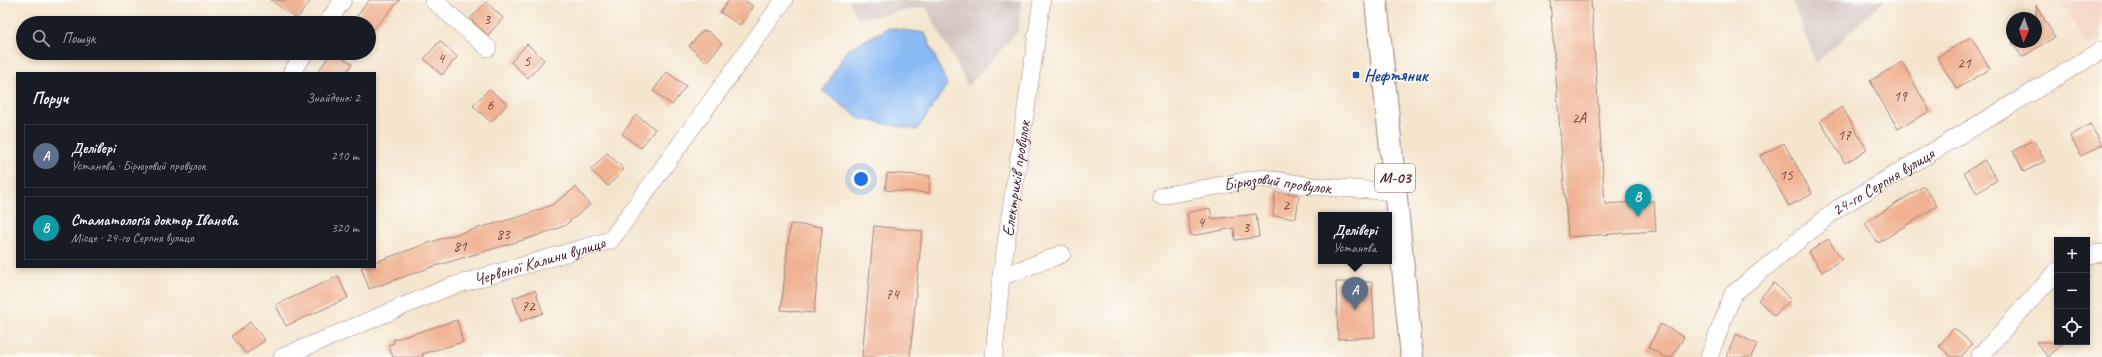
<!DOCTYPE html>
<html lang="uk">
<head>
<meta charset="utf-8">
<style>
	:root { --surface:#171b24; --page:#20242c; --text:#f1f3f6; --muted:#9ea1a6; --line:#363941; --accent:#d690ce }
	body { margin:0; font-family:Caveat,sans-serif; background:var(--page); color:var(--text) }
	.controls { position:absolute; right:12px; bottom:12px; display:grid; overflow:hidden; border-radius:0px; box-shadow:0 2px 6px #0003 }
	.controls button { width:36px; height:36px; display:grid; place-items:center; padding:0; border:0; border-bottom:1px solid var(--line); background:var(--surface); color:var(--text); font:20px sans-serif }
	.compass { position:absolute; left:2006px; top:12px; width:36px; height:36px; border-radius:50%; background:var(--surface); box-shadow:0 2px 6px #0003; rotate:182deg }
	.you { position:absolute; left:861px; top:179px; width:14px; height:14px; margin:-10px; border:3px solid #fff; border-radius:50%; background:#1a73e8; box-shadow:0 0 0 6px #1a73e833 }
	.badge { display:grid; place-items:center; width:26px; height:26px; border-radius:50%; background:var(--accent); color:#fff; font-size:13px; font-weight:700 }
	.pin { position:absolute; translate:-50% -33px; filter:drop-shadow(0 1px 2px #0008) }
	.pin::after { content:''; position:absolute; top:21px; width:14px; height:12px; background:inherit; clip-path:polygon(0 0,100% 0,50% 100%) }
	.popup { position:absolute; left:1318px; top:212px; width:74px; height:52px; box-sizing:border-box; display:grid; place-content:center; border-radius:0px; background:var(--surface); filter:drop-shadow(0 1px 3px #0005); font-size:13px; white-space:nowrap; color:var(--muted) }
	.popup b { font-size:15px; color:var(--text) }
	.popup::after { content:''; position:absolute; left:50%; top:100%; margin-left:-8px; border:8px solid transparent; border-top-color:var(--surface) }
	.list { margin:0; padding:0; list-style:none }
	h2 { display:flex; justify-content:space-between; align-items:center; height:52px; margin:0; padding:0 16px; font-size:17px }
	h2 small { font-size:13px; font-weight:400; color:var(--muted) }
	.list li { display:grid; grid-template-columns:26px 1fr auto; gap:12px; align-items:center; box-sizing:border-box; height:64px; margin:0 8px 8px; padding:0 8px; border:1px solid var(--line); border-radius:0px }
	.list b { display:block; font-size:15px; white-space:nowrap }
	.list p { margin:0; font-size:13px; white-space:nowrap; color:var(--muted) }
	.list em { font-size:13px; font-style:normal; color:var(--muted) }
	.icon { flex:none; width:22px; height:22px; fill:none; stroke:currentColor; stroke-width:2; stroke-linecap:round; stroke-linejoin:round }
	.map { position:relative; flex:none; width:2102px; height:357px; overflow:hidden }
	.search { position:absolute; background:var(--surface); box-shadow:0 2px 6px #0003; left:16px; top:16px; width:360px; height:44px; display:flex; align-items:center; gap:10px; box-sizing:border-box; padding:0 14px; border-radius:22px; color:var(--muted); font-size:15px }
	.panel { position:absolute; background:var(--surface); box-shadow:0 2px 6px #0003; left:16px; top:72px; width:360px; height:196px; border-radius:0px }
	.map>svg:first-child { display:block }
</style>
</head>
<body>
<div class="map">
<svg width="2102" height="357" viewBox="0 0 2102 357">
	<rect width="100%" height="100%" fill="#fdfcf7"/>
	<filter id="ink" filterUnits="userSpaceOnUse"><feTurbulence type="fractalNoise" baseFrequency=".025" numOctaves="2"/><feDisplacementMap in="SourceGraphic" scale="8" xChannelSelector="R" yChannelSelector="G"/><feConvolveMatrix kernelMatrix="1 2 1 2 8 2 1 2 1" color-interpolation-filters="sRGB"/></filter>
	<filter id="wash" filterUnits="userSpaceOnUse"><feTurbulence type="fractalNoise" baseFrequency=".012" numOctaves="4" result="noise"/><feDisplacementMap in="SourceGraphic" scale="16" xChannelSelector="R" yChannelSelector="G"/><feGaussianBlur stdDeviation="0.9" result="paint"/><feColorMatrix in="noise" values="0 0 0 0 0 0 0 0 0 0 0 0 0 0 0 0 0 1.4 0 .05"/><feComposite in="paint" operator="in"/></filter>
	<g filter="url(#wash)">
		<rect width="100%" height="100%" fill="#f4e5cd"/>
		<path fill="#f4d3c0" d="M2060,0H2102V38L2088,46Z"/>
		<g fill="#d0c0bc">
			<path d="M849,0H1021L1018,31L968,86L926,7L857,19Z"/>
			<path d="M1792,0H1885L1816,63Z"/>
		</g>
		<path fill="#88baf5" stroke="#696c90" d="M888,28L925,33L947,85L917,130L861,119L823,91L847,50Z"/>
		<g id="blocks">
			<g fill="#f0b292">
				<path d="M271,0H311L297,19Z"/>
				<path d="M369,0H400L369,34V23H352Z"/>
				<path d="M729,0H744L753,6L740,25L720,12Z"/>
				<path d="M1550,0H1591L1605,204L1654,201L1656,231L1568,237Z"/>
				<path d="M486,2L503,18L488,35L470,19Z"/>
				<path d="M2036,5L2055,37L2022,57L2012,42H2036Z"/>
				<path d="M703,31H708L722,44L706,62L689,46Z"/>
				<path d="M1971,37L1990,69L1957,89L1937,57Z"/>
				<path d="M440,41L457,57L442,75L424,59Z"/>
				<path d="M527,44L544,60L528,78L511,62Z"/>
				<path d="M331,53H336L352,64L346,73H317Z"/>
				<path d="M1902,62L1930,111L1898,129L1870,81Z"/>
				<path d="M667,72L686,86L672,105L653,91Z"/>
				<path d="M489,89L507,104L491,122L473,106Z"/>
				<path d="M1842,107L1867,150L1845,163L1820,121Z"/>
				<path d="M636,115L655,129L641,148L622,134Z"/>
				<path d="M2090,124L2102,145L2081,156L2070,136Z"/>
				<path d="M2033,140L2045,161L2024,172L2013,151Z"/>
				<path d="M1784,143L1812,194L1789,206L1760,156Z"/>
				<path d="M607,153L624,169L608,186L591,170Z"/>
				<path d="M1984,160L1997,180L1977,193L1964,173Z"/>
				<path d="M887,173L930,176L929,193L885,190Z"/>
				<path d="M1924,186L1937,206L1878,243L1865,223Z"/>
				<path d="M576,187L590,205L564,226L530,238L432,267L369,289L361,267H375V262L443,238L522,216L552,205Z"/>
				<path d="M1275,192L1299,195L1296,218L1273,216Z"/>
				<path d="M1210,208L1212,219L1256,214L1259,237L1235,240L1234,228L1191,236L1187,213Z"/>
				<path d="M790,224L822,227L814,313L781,310Z"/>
				<path d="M874,226L922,231L910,357H862Z"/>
				<path d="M1828,239L1842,259L1822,272L1809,252Z"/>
				<path d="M338,276L348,298L286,326L276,305Z"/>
				<path d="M1336,282H1372L1375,337L1338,339Z"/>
				<path d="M1774,283L1791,300L1774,316L1758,300Z"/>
				<path d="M535,290L543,313L521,321L513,298Z"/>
				<path d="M457,320L463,342L422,354L423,357H393L388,345L394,343L393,340Z"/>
				<path d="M250,322L265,340L246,354L232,336Z"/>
				<path d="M1661,324L1684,337L1672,357H1665L1648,347Z"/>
				<path d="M1954,328L1972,344L1961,357H1952L1939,346Z"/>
				<path d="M1736,334L1757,344L1751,357H1726Z"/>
				<path d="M2036,342H2065L2048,357Z"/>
			</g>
		</g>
	</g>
	<g filter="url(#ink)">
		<use href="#blocks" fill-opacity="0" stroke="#9f827c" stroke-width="1"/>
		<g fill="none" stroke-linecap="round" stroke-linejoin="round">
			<g stroke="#9f827c" stroke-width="18">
				<g id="minor">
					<path d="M433,0L488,48"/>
					<path d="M327,23L343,0"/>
					<path d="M291,73L305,53"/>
					<path id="s1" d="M1161,196L1262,178L1311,186L1395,192"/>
					<path d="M2087,255L2102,253"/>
					<path d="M1001,277L1062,254"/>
					<path id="s2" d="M282,357L449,287L611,240L784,0"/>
					<path id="s3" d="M994,357L1001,277L1042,0"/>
					<path id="s4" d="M1709,357L1733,294L1837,209L2102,50"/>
					<path d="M1979,357L2057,271"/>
				</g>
			</g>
			<g stroke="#9f827c" stroke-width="24">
				<path id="highway" d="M1376,0L1412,357"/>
			</g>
			<use href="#minor" stroke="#fff" stroke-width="17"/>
			<use href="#highway" stroke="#fff" stroke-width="22"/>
		</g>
	</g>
	<rect fill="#1a4fb4" stroke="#fdfcf7" stroke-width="1.5" x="1352" y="71" width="8" height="8" rx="2"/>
	<g text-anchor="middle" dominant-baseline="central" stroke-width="3" stroke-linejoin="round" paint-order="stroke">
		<g font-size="15" fill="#744445">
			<text x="487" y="19">3</text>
			<text x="441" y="58">4</text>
			<text x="527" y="61">5</text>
			<text x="1964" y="63">21</text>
			<text x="1900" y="96">19</text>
			<text x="490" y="105">6</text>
			<text x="1579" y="118">2А</text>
			<text x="1844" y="135">17</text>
			<text x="1786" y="175">15</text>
			<text x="1286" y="205">2</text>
			<text x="1201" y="222">4</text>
			<text x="1246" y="227">3</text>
			<text x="503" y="234">83</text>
			<text x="460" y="246">81</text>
			<text x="892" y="294">74</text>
			<text x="528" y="306">72</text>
		</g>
		<rect fill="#fdfcf7" stroke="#806168" stroke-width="1" x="1375" y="164" width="40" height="28" rx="3"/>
		<g font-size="16" font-weight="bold" fill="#4a1f2b">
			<text x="1395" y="178">М-03</text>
		</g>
		<g font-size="17" font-weight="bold" fill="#164399" stroke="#fdfcf7" text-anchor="start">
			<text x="1364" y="75">Нефтяник</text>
		</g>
		<g font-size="17" fill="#4a1f2b" stroke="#fdfcf7">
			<text stroke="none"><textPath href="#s3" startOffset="180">Електриків провулок</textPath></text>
			<text stroke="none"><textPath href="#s4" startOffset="255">24-го Серпня вулиця</textPath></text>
			<text stroke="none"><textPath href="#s1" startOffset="118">Бірюзовий провулок</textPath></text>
			<text stroke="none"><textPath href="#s2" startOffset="275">Червоної Калини вулиця</textPath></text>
		</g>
	</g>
</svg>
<div class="controls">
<button>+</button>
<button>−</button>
<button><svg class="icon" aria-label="locate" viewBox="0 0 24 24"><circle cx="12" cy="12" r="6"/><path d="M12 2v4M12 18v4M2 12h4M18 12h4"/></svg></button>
</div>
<svg class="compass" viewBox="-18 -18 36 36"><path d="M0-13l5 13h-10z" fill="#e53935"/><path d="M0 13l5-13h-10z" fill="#9ea1a6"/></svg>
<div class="you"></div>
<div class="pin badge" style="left:1355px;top:310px;background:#5c6f8a">A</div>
<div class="popup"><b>Делівері</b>Установа</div>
<div class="pin badge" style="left:1638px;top:217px;background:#0f9aa8">B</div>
<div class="search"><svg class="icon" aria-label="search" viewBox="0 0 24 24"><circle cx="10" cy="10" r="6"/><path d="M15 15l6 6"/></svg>Пошук</div>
<section class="panel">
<h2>Поруч<small>Знайдено: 2</small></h2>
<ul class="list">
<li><span class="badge" style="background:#5c6f8a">A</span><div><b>Делівері</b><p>Установа · Бірюзовий провулок</p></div><em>210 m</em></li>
<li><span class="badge" style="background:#0f9aa8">B</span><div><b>Стаматологія доктор Іванова</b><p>Місце · 24-го Серпня вулиця</p></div><em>320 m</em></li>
</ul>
</section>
</div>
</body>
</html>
